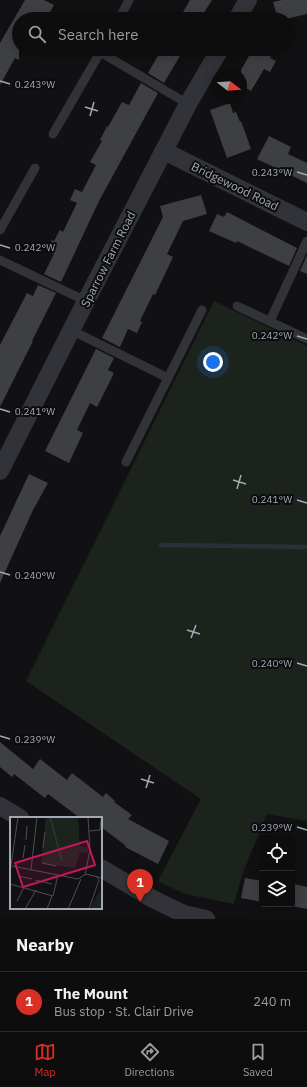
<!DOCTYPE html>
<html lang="en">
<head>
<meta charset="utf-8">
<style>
	:root { --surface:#0d0d0e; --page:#161617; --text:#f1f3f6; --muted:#9a9c9e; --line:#2d2d2e; --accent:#d93025 }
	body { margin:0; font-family:"IBM Plex Sans",sans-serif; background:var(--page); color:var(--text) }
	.controls { position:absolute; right:12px; bottom:12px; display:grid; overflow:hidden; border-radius:4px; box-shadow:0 2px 10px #0003 }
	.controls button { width:36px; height:36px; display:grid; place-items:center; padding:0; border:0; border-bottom:1px solid var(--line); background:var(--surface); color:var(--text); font:20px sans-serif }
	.compass { position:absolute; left:211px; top:68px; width:36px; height:36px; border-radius:50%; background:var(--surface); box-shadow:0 2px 10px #0003; rotate:107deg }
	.you { position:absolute; left:213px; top:362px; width:14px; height:14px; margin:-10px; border:3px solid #fff; border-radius:50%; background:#1a73e8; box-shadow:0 0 0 6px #1a73e833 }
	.badge { display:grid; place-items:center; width:26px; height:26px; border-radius:50%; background:var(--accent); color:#fff; font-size:13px; font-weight:700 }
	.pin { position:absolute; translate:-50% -33px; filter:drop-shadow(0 1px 2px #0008) }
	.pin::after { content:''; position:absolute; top:21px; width:14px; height:12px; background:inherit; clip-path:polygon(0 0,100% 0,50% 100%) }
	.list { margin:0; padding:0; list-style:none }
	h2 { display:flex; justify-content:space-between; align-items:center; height:52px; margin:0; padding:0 16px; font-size:17px }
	h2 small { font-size:13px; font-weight:400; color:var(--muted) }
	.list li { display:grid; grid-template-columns:26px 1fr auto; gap:12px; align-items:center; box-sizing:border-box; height:60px; padding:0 16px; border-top:1px solid var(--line) }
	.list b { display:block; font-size:15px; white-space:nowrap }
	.list p { margin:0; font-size:13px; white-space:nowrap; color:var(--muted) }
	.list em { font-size:13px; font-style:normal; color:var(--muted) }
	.icon { flex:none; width:22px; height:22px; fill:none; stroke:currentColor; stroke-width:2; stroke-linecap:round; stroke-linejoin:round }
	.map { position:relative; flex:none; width:307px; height:919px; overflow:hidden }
	.search { position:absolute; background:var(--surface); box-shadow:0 2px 10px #0003; left:12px; right:12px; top:12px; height:44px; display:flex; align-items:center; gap:10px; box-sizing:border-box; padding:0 14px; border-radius:22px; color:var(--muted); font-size:15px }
	.sheet { height:112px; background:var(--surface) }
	nav { display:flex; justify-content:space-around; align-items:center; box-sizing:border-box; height:56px; border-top:1px solid var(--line); background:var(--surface); font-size:11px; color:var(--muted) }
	nav a { display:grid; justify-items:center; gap:2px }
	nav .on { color:var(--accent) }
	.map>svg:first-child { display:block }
</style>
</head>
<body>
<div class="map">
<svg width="307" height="919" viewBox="0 0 307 919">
	<rect width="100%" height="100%" fill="#111113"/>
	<path fill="#1c231c" d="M214,301L307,346V821L267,814L243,872L234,904L185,894L158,881L201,799L26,681Z"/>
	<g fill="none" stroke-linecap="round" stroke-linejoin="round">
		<path stroke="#283137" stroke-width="4.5" d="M161,545L307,547"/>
	</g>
	<g fill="#3d3f43">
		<path d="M25,0H44L54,5L46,19H19V60L15,58L0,85V43Z"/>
		<path d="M190,0H212L200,19H179Z"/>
		<path d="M282,0H307V14L286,19H278L273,2Z"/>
		<path d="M162,49H184L164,83L148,73Z"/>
		<path d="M253,49H275L270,58L276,61L270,72L264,69L251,91L241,85V70Z"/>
		<path d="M141,83L158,93L99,201L61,282L44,274L54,254L47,251L52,240L54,241L60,230L63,232L77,203L70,200L75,189L82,192L96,165L90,162L102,141L100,140L107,126L108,127L122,102L129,105Z"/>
		<path d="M230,103L233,113L236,112L240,122L241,121L251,149L227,158L210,110Z"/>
		<path d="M269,136L291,147L288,154L307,163V183L257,159Z"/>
		<path d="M201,195L207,214L183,221L167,254L173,257L155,295L153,294L140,321L142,322L137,333L128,329L120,347L102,338L163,217L160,206Z"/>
		<path d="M227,212L297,248L289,266L237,241L236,243L209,231L217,214L224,217Z"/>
		<path d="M307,255V274L300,271Z"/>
		<path d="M38,285L56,293L32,341H33L0,407V345L27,293L33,296Z"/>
		<path d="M96,349L114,358L108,370L114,373L97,407L90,403L77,430L83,433L69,463L45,451Z"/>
		<path d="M29,474L48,483L33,510L0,583V536Z"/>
		<path d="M0,742L33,769L40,759L67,780L72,773L103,797L106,793L115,801L114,802L132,815L128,819L169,841L158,864L125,847L126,846L101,827V818H80L48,794L45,798L14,774L12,777L0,767Z"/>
		<path d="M245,878L262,881V902L241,898Z"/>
		<path d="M294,884L307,887V909L292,906V892Z"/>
	</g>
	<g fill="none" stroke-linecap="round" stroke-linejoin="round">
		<g stroke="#323338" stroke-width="9">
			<path d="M119,19L129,0"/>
			<path d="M100,52L188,104"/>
			<path d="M53,134L102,49"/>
			<path d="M0,230L35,168"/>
			<path d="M0,260L86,301"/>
			<path d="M237,306L307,339"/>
			<path d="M270,321L307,241"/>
			<path d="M71,330L168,378"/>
			<path d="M126,462L202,310"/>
		</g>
		<g stroke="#323338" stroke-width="18">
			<path d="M237,19L248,0"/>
			<path d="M164,151L307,222"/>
			<path d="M0,471L86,301L188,104L220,49"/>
			<path d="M0,806L20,818"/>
			<path d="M101,868L153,899L184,914L206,919"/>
		</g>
	</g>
	<path fill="none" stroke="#a2a9b4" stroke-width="1.5" d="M0,81L10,84M85,107L98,111M90,116L94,102M297,172L307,175M0,245L10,248M297,336L307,339M0,409L10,412M233,480L246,484M237,489L241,475M297,500L307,503M0,572L10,575M187,630L200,634M191,638L196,625M297,663L307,666M0,736L10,739M141,779L154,783M146,788L150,775M297,827L307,830"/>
	<g text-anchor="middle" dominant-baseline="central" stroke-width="4" stroke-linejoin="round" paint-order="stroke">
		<g font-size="12" fill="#a2a9b4" stroke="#0c0c0e">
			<text transform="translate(235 186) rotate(26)">Bridgewood Road</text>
			<text transform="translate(108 259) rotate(-63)">Sparrow Farm Road</text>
		</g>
	</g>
	<g transform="translate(10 817)">
		<rect width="92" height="92" fill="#111113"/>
		<path d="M36,0H68L70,29L78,30V36L70,35L65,51L31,46ZM90,73L92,92H84L81,90Z" fill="#1c231c"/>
		<path fill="none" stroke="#283137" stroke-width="2" d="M40,0L52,44"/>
		<path fill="none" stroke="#4b4e53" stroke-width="1" d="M79,14L90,13L91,3M16,23L17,9M33,31L35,15M13,41L15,28M32,46L46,49M2,49L68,62L76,57L92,61M21,53L27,0M0,56L8,0M75,58L80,33L78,0M8,59L22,62M25,63L42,67M0,67L43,79L48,58M7,84L14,70M15,92L26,73M37,92L42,79M58,92L71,62M79,92L89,63L87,60"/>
		<path fill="#c2185b" fill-opacity="0.15" stroke="#c2185b" stroke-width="2" d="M77,24L85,48L13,70L5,46Z"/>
		<rect width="92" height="92" fill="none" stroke="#a2a9b4" stroke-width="2"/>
	</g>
	<g font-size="10" text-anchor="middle" fill="#a2a9b4" stroke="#0c0c0e" stroke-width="4" stroke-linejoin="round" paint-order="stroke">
		<text x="35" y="88">0.243°W</text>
		<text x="272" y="176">0.243°W</text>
		<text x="35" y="251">0.242°W</text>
		<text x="272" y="339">0.242°W</text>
		<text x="35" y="415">0.241°W</text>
		<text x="272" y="503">0.241°W</text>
		<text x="35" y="579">0.240°W</text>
		<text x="272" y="667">0.240°W</text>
		<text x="35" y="743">0.239°W</text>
		<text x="272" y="831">0.239°W</text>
	</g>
</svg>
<div class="controls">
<button><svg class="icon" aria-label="locate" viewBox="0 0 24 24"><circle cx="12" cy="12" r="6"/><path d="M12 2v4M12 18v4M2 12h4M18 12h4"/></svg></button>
<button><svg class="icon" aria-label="layers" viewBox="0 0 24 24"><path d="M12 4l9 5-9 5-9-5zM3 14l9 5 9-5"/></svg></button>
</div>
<svg class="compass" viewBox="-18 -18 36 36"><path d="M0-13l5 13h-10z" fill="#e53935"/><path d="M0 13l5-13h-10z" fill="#9a9c9e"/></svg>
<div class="you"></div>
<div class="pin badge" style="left:140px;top:902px">1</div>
<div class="search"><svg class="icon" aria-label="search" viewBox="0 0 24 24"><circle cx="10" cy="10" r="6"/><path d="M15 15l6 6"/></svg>Search here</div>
</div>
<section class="sheet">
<h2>Nearby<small></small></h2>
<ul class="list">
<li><span class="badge">1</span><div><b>The Mount</b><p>Bus stop · St. Clair Drive</p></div><em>240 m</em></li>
</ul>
</section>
<nav>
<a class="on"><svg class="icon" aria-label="map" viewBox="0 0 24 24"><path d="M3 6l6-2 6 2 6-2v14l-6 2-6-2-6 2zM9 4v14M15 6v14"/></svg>Map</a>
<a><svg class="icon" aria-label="directions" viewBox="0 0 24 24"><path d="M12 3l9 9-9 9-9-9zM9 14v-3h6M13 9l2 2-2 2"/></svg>Directions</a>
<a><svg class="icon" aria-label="saved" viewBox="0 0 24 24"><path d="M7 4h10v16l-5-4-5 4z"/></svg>Saved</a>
</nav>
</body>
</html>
